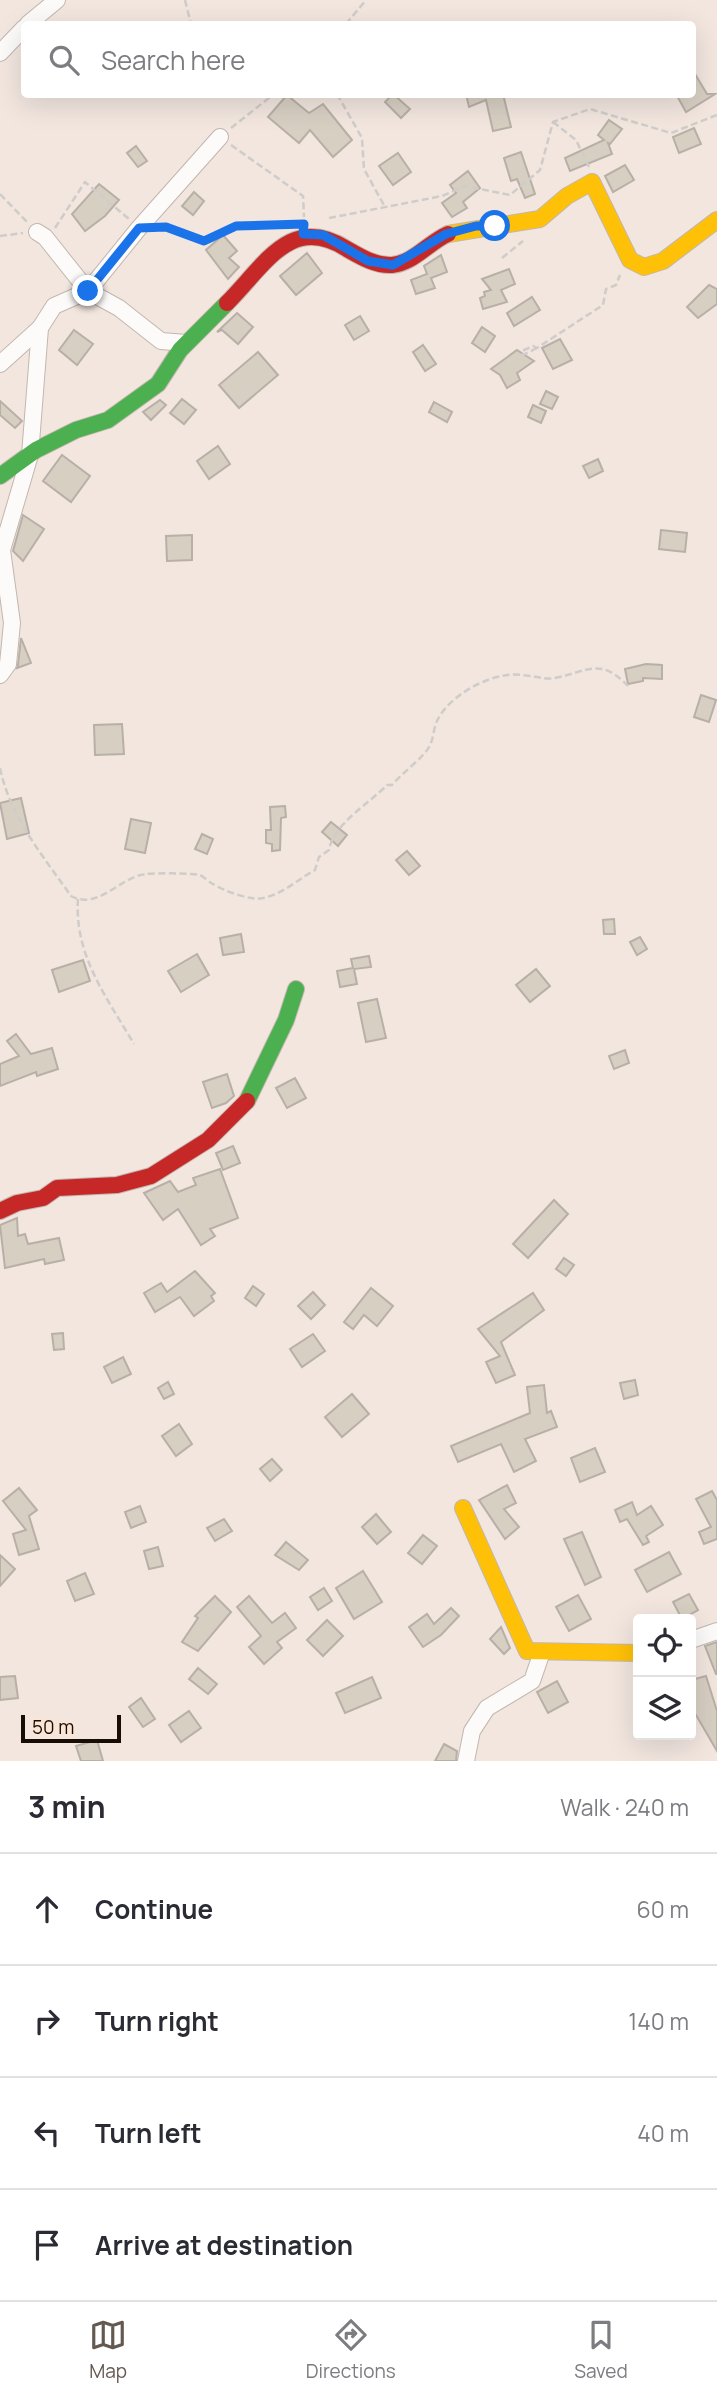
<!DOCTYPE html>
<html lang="en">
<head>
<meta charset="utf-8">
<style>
	:root { --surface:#fff; --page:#f2f2f3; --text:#2b2b33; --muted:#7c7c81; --line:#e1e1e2; --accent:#645951 }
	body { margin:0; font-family:Manrope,sans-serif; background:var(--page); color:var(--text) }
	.controls { position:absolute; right:21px; bottom:21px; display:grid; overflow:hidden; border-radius:7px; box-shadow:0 7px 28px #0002 }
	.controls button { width:63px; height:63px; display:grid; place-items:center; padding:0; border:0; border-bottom:2px solid var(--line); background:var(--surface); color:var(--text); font:35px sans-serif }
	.scale { position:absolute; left:21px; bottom:18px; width:100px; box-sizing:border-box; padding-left:7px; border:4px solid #180d05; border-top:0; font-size:19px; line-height:24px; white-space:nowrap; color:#180d05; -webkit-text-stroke:5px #fae5d7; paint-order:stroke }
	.stop { position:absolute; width:21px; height:21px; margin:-16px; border:5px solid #1a73e8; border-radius:50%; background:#fff }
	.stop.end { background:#1a73e8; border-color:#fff; box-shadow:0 2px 7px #0008 }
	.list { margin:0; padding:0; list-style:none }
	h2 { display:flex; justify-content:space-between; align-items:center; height:91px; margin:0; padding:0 28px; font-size:30px }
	h2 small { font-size:23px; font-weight:400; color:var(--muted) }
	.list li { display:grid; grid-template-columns:46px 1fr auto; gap:21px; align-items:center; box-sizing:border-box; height:112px; padding:0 28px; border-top:2px solid var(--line) }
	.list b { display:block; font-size:26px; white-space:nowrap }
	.list em { font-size:23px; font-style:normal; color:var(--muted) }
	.icon { flex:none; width:38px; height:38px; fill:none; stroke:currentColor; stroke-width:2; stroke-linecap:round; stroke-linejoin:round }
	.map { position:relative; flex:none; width:717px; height:1761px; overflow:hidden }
	.search { position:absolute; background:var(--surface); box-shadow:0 7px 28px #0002; left:21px; right:21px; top:21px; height:77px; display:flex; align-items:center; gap:18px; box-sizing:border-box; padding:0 24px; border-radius:7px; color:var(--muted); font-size:26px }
	.sheet { height:539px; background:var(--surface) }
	nav { display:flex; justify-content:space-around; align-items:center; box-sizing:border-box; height:98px; border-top:2px solid var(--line); background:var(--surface); font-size:19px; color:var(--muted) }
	nav a { display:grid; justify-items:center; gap:4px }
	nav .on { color:var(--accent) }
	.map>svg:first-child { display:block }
</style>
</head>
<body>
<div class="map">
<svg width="717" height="1761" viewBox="0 0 717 1761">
	<rect width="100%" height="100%" fill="#f2e6df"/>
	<g fill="#d8cfc3" stroke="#b8b0a6" stroke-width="2">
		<path d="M692,69L707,94H715L686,112L676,94H692Z"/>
		<path d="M393,94L410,109L401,118L385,102Z"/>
		<path d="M466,94H503L511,127L493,131L486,100L469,107Z"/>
		<path d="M287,95L309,113L323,104L352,140L333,157L310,130L299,143L268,117Z"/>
		<path d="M609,120L622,129L610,144L608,143L612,154L570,171L565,158L604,140L598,135Z"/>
		<path d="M694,128L701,144L679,153L673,137Z"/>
		<path d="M136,146L147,161L138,167L127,153Z"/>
		<path d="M521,152L535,194L525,198L517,179L511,181L504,158Z"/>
		<path d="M398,153L411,172L393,185L379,166Z"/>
		<path d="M625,165L634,180L613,192L605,176Z"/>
		<path d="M468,171L480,188L463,202L467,208L452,217L442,203L456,193L450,185Z"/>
		<path d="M99,184L119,200L105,216L85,231L72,214Z"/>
		<path d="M194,192L204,201L193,215L182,206Z"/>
		<path d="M223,235L237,251L229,258L239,267L228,279L206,250Z"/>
		<path d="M307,253L322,273L296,295L280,276Z"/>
		<path d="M441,255L447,272L431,278L435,288L416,294L411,280L427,274L424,266Z"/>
		<path d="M509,269L515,284L501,290L507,302L483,309L480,298L485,296L484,292L491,290L482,279Z"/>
		<path d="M709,285L717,289V304L698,318L687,307Z"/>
		<path d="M532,297L540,310L514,326L507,313Z"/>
		<path d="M237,313L253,327L238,344L222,330L217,332Z"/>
		<path d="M360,316L369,331L354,340L345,325Z"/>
		<path d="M482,327L495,336L485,352L472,343Z"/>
		<path d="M74,330L93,344L77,365L59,350Z"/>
		<path d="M560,339L572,360L553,369L542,348Z"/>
		<path d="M423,345L436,364L425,371L413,352Z"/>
		<path d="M517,350L534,361L517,373L520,380L507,388L500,375L491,369Z"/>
		<path d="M258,352L278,375L239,408L219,385Z"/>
		<path d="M546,391L558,397L552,409L540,404Z"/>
		<path d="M182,399L196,410L184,424L170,413Z"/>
		<path d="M160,400L166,405L151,420L143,412Z"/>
		<path d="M0,401L22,421L15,428L0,415Z"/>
		<path d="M434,402L452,412L447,422L429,412Z"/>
		<path d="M533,405L546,411L541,423L528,417Z"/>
		<path d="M218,446L230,464L209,479L197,461Z"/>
		<path d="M62,455L90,476L71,502L43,481Z"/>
		<path d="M598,459L603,471L589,478L583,466Z"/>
		<path d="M23,515L44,529L23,561L13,551Z"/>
		<path d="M661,530L687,533L685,552L659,549Z"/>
		<path d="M192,535V560L167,561L166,536Z"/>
		<path d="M21,638L31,663L17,668L18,665Z"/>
		<path d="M646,664L662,665V679L643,678V681L628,684L625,669Z"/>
		<path d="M701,695L716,700L709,722L694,717Z"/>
		<path d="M122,724L124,754L95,755L94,725Z"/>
		<path d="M21,798L29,833L7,839L0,803Z"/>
		<path d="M285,806L286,817L281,818L280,850L272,851V844L266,843V830H271L270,807Z"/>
		<path d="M131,819L151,823L145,853L125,849Z"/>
		<path d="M331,822L347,835L338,846L322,832Z"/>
		<path d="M202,834L213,839L207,854L195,849Z"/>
		<path d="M407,851L420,866L409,875L396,860Z"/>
		<path d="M614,919L615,934H604L603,920Z"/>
		<path d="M241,934L244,952L223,955L220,938Z"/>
		<path d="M640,937L647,949L637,955L630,942Z"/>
		<path d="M197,954L209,975L181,992L168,971Z"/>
		<path d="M369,956L371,967L354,969L357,984L340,987L337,971L353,968L351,959Z"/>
		<path d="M83,960L90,981L59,992L52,970Z"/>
		<path d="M536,969L550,986L530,1002L516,985Z"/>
		<path d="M377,999L386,1038L366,1042L358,1003Z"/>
		<path d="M16,1034L31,1054L52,1048L58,1069L37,1076L36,1072L0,1086V1064L19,1056L7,1041Z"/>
		<path d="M625,1050L629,1063L614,1069L609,1056Z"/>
		<path d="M227,1074L234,1096L226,1103L212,1108L203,1082Z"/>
		<path d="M295,1078L306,1098L287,1108L276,1088Z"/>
		<path d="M233,1146L240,1163L223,1170L216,1153Z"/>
		<path d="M220,1169L238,1218L210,1229L215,1236L201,1245L178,1209L163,1220L144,1193L170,1181L178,1192L196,1185L193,1178Z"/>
		<path d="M554,1200L568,1214L528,1258L513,1244Z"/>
		<path d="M17,1218L18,1236L25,1234L28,1244L59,1238L64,1260L45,1264L44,1259L5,1268L0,1225Z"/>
		<path d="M564,1258L574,1265L566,1276L556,1269Z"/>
		<path d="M195,1271L215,1293L211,1296L214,1301L194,1316L180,1297L155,1312L144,1293L161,1283L167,1292Z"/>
		<path d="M253,1286L264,1294L256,1306L245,1298Z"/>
		<path d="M371,1288L393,1306L377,1326L364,1315L353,1329L344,1322Z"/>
		<path d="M313,1292L325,1305L311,1319L298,1306Z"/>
		<path d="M533,1293L544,1310L501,1342L515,1375L496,1383L486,1362L500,1356L478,1329Z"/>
		<path d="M63,1333L64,1349L54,1350L52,1334Z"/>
		<path d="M313,1334L325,1351L302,1367L290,1349Z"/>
		<path d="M123,1357L131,1374L112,1383L104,1367Z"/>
		<path d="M635,1380L638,1395L624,1399L620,1383Z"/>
		<path d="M168,1382L174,1394L164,1399L158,1388Z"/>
		<path d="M544,1385L547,1413L551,1411L557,1427L525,1439L536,1461L514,1472L501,1444L458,1462L451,1446L530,1413L527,1387Z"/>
		<path d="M352,1394L369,1414L342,1437L325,1417Z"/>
		<path d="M179,1424L192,1444L176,1456L162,1436Z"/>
		<path d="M595,1448L605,1472L580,1482L571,1458Z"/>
		<path d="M272,1459L282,1470L270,1481L260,1469Z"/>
		<path d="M507,1485L516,1503L504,1509L519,1527L505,1539L479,1500Z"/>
		<path d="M19,1488L37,1510L29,1516L39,1549L19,1555L13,1534L26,1530L3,1501Z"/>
		<path d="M712,1491L717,1500V1539L704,1544L699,1532L711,1527L696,1499Z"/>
		<path d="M632,1502L637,1515L651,1506L663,1525L646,1536L649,1542L643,1545L627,1519L620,1522L615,1510Z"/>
		<path d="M140,1506L146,1522L131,1528L125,1512Z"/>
		<path d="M376,1514L391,1532L377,1544L362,1527Z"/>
		<path d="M224,1519L232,1531L215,1541L207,1528Z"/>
		<path d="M582,1532L601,1577L585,1585L564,1539Z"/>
		<path d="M423,1535L437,1546L422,1564L408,1553Z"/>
		<path d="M286,1542L308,1560L299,1570L275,1555Z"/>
		<path d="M158,1547L163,1566L149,1569L144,1551Z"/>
		<path d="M669,1552L681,1574L647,1592L635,1570Z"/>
		<path d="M0,1555L15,1569L0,1586Z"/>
		<path d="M363,1571L382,1602L354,1619L336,1588Z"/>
		<path d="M85,1573L94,1594L75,1601L67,1581Z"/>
		<path d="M324,1588L332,1601L318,1610L310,1597Z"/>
		<path d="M689,1594L698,1610L682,1619L673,1602Z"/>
		<path d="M578,1595L591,1619L569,1631L556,1607Z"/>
		<path d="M215,1596L231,1612L198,1651L182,1642L198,1618L195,1616Z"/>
		<path d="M249,1596L272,1623L285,1613L296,1628L277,1642L282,1648L264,1664L249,1647L261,1636L237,1607Z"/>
		<path d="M451,1608L459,1616L441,1635L423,1647L409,1627L427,1614L434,1624Z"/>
		<path d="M327,1620L343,1636L323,1656L307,1640Z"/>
		<path d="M501,1627L510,1648L504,1654L490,1639Z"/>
		<path d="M717,1642V1674H716L705,1646Z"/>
		<path d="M198,1668L217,1684L208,1694L189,1679Z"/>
		<path d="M15,1676L18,1698L0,1700V1677Z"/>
		<path d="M706,1676L717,1711V1751L696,1715L691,1716V1680Z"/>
		<path d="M372,1677L381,1698L345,1713L336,1693Z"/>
		<path d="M557,1681L568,1702L548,1713L537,1692Z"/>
		<path d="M141,1698L155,1719L143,1727L129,1707Z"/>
		<path d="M189,1711L201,1728L181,1742L169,1725Z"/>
		<path d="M97,1740L103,1761H81L76,1746Z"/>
		<path d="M444,1744L457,1751L456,1761H435Z"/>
	</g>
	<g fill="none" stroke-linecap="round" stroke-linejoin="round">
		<g stroke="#c2b7af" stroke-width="18">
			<g id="street">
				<path d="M28,24L57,0"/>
				<path d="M0,53L24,28"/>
				<path d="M37,232L45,237L88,291L139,228L220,137"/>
				<path d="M0,364L40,328"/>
				<path d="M0,675L8,664L12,623L2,550L30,455L40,328L54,306L88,291L119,308L161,341L186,343"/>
				<path d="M691,1640L717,1631"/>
				<path d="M466,1761L472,1731L487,1708L532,1681L542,1652"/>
			</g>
		</g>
		<g stroke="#c2b7af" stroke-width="18">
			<g id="fast">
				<path d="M0,476L36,450L76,430L108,420L158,384L180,350L227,303"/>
				<path d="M247,1101L286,1020L296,989"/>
			</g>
		</g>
		<g stroke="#c2b7af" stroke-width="18">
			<g id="slow">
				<path d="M448,234L540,219L567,196L592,182L630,260L644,267L663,261L717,220"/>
				<path d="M463,1508L527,1651L638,1653"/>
			</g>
		</g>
		<g stroke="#c2b7af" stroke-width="18">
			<g id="jam">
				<path d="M227,303C265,265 291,213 347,249C361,257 376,266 392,265C414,263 429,242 448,234"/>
				<path d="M0,1211L17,1203L43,1198L57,1188L117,1185L151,1176L208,1140L247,1101"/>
			</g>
		</g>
		<g stroke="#cfccca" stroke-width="2.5" stroke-dasharray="7 3.5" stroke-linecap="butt">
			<path d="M185,0L191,24"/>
			<path d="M346,24L366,0"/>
			<path d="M337,94L362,138L364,169L385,207"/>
			<path d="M553,122L576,140L589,167"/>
			<path d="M231,128L274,94"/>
			<path d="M231,145L303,196L304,217"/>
			<path d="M0,194L27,222"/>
			<path d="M329,218L442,196L465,186L510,195L540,170L553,122L590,109L671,133L717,115"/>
			<path d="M161,227L204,241L236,226L281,224"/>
			<path d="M55,228L85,182L129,219"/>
			<path d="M0,236L23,233"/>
			<path d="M502,258L523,241"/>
			<path d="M537,348L523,355L522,351L533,346L537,348L603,305L606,289L616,285L620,275"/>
			<path d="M0,768C10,817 43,856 71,896C98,911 121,876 146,874C155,873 192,873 200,875C204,877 209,882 213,884C224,891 251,901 263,898C283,894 297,880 315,870L319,857L329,850C333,824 370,803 387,785H392C401,774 424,757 429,747C434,739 433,729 437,721C447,699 479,680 502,676C522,671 543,681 555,678C589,671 600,657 628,686"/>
			<path d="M78,899C74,955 107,998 134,1044"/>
		</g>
		<use href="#street" stroke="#fdfbfa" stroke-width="16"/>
		<use href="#fast" stroke="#4caf50" stroke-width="16"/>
		<use href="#slow" stroke="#ffc107" stroke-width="16"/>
		<use href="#jam" stroke="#c62828" stroke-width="16"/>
	</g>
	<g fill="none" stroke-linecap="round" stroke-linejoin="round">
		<path stroke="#1a73e8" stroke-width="9" d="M88,291L139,228L166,227L204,241L236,226L304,224L303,234L323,235L368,261L393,265L446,234L476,226H495"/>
	</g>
</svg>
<div class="controls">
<button><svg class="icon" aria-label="locate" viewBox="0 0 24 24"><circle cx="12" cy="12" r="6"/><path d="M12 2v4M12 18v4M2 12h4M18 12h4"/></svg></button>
<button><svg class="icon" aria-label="layers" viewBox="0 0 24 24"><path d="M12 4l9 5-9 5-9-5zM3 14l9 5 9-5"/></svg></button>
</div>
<div class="scale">50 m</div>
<div class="stop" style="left:495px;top:226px"></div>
<div class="stop end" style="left:88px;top:291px"></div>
<div class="search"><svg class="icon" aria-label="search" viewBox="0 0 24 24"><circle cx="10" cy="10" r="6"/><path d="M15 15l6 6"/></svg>Search here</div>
</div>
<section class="sheet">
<h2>3 min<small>Walk · 240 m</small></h2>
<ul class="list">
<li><svg class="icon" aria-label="ahead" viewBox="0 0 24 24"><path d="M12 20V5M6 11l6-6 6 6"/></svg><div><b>Continue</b></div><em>60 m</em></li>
<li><svg class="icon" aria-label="right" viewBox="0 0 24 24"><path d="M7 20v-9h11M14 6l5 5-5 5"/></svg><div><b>Turn right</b></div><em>140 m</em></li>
<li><svg class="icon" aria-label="left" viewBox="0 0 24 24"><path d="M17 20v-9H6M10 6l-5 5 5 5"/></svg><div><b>Turn left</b></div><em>40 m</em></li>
<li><svg class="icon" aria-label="arrive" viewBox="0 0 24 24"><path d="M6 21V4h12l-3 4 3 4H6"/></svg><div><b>Arrive at destination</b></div></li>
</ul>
</section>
<nav>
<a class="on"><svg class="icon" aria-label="map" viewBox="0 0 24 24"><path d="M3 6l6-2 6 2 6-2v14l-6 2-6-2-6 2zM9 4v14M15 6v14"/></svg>Map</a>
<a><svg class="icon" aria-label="directions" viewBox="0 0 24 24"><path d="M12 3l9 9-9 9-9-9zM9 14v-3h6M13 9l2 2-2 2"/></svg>Directions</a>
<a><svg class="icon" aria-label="saved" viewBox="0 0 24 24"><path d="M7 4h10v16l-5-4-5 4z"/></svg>Saved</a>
</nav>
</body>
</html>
